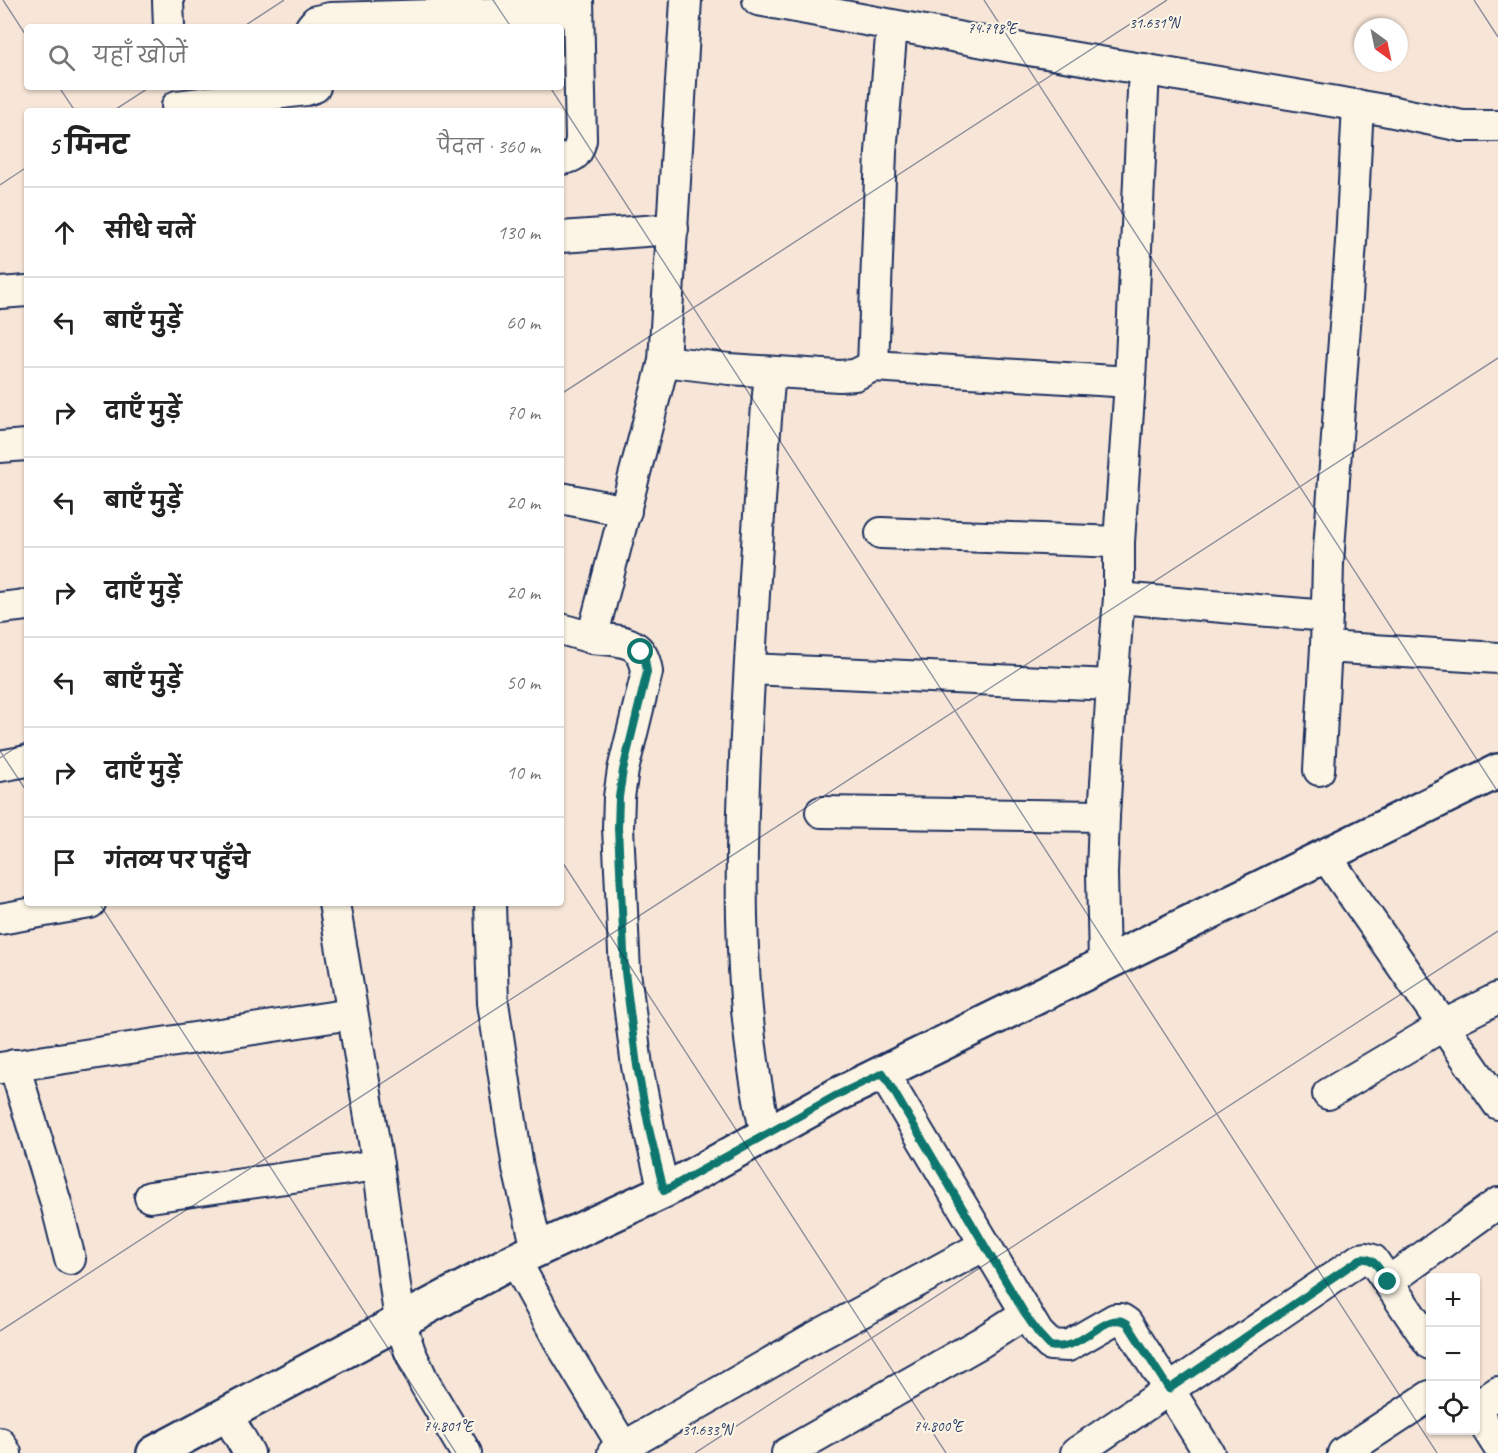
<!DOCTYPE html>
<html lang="hi">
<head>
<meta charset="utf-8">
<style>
	:root { --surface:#fff; --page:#f2f2f2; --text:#222; --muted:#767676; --line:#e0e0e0 }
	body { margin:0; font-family:Caveat,"Playpen Sans Deva",sans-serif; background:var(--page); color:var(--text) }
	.controls { position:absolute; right:18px; bottom:18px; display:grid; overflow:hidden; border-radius:6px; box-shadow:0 2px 4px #0004 }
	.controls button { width:54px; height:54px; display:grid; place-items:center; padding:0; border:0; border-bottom:2px solid var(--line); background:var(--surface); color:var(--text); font:30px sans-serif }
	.compass { position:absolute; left:1354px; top:18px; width:54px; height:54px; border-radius:50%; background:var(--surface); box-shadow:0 2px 4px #0004; rotate:147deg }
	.stop { position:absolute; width:18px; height:18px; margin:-14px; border:4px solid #0f766e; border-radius:50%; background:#fff }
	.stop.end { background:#0f766e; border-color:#fff; box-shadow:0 2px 6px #0008 }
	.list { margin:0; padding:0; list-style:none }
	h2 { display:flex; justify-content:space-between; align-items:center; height:78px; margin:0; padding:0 24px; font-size:26px }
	h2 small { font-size:20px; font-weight:400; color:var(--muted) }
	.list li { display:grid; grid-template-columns:39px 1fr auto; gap:18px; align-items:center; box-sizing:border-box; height:90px; padding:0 24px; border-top:2px solid var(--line) }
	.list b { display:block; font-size:22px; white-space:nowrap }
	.list em { font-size:20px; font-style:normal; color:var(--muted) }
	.icon { flex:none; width:33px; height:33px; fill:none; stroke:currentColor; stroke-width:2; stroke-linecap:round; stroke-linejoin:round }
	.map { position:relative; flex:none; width:1498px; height:1453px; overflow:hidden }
	.search { position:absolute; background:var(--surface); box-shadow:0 2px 4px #0004; left:24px; top:24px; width:540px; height:66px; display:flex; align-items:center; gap:15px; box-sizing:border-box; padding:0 21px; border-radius:6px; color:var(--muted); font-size:22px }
	.panel { position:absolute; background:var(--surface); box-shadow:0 2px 4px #0004; left:24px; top:108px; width:540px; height:798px; border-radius:6px }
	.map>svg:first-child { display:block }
</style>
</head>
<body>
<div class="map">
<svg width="1498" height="1453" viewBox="0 0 1498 1453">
	<rect width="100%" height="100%" fill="#f7e6d7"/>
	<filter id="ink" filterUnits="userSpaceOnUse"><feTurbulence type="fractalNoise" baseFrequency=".0167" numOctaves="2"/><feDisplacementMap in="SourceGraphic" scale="12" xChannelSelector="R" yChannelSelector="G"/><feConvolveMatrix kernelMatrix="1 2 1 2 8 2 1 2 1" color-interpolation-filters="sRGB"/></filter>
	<g filter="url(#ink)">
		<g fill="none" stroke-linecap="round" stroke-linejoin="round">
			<g stroke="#1b2f5e" stroke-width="34">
				<g id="minor">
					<path d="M168,0L169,27"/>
					<path d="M758,0L1011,47L1384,110L1462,126H1498"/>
					<path d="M311,27L316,21L330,18L577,11"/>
					<path d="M177,106L306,90L315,87"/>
					<path d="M561,159C575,158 578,153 581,140L578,0"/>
					<path d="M561,237L673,229"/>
					<path d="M0,293L27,291"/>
					<path d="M664,361L729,369L839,376L855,375L873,366L1130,382L1144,69"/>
					<path d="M873,366L881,152L892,26"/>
					<path d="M0,447L27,445"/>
					<path d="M561,498L626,511"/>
					<path d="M881,533L1119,542"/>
					<path d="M1119,598L1327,616"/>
					<path d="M0,608L27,605"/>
					<path d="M561,629L592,638L664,361L686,0"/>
					<path d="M592,638C619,641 643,638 647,672L623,770L619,797L618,828L625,972L637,1066L650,1133L664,1191"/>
					<path d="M1326,647L1498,658"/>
					<path d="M750,669L1112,685"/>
					<path d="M0,766L27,761"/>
					<path d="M1319,770L1326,647L1328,563L1351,242L1358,105"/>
					<path d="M821,812L1104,816"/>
					<path d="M1325,855L1498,1104"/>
					<path d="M334,903L378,1165L400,1321L410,1352L425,1384L466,1453"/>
					<path d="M490,903L493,1003L518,1168L537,1249"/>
					<path d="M0,919L90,903"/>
					<path d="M1104,963L1102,874L1104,816L1112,685L1119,598V542L1130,382"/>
					<path d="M14,1065L56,1203L70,1259"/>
					<path d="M0,1068L351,1014"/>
					<path d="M883,1073L1038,1333L1050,1345L1068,1346L1115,1319H1121L1127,1323L1209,1453"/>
					<path d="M1328,1094L1444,1025L1498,998"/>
					<path d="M766,1135C734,991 740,844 748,698C754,589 760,481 770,372"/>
					<path d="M150,1197L378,1165"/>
					<path d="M515,1260L561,1344L627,1453"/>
					<path d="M1388,1282L1498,1203"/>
					<path d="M1476,1407L1498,1392"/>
					<path d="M1476,1411L1498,1446"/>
					<path d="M227,1415L249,1453"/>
					<path d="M0,1443L6,1453"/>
					<path d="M613,1453L808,1341L985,1245"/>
					<path d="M787,1453L980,1343L1025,1314"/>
					<path d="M1076,1453L1360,1259L1366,1258L1373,1260L1430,1344"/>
					<path d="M1343,1453L1430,1396"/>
				</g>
			</g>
			<g stroke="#1b2f5e" stroke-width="38">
				<path id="tertiary" d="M154,1453L515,1260L664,1191L837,1095L1498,771"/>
			</g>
			<use href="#minor" stroke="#fcf5e5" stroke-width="30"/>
			<use href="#tertiary" stroke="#fcf5e5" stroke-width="33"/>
		</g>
	</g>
	<g fill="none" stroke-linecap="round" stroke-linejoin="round" filter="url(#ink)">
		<path stroke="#0f766e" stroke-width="8" d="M641,652L645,659L647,672L623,770L619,797L618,828L625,972L637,1066L650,1133L664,1191L837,1095L883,1073L1025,1314L1038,1333L1050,1346C1083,1353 1105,1309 1127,1323L1169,1389L1360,1259C1375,1256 1380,1271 1388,1282"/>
	</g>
	<path fill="none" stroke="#1b2f5e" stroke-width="1.5" stroke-opacity="0.45" d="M3,0L27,37M493,0L511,27M984,0L1498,792M1474,0L1498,37M243,27L284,0M59,87L75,111M550,87L1437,1453M113,111L150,87M0,185L27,167M561,394L1167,0M0,751L27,792M0,758L27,740M561,860L946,1453M99,903L456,1453M0,1331L1498,358M695,1453L1498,931"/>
	<g font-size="15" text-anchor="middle" fill="#1b2f5e" stroke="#fcf5e5" stroke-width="4.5" stroke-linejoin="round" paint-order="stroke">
		<text x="1154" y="28">31.631°N</text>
		<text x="992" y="33">74.798°E</text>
		<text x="448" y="1431">74.801°E</text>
		<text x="938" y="1431">74.800°E</text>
		<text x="707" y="1435">31.633°N</text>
	</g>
</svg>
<div class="controls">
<button>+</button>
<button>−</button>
<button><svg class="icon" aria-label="locate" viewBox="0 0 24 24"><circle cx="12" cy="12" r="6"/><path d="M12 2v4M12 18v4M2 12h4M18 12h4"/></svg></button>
</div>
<svg class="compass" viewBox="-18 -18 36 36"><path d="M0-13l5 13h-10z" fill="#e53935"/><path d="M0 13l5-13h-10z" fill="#767676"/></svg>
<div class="stop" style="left:641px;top:652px"></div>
<div class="stop end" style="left:1388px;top:1282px"></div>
<div class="search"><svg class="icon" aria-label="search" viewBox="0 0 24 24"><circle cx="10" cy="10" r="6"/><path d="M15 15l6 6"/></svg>यहाँ खोजें</div>
<section class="panel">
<h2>5 मिनट<small>पैदल · 360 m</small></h2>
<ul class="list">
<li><svg class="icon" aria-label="ahead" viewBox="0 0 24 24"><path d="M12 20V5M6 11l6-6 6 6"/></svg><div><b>सीधे चलें</b></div><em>130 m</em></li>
<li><svg class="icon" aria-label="left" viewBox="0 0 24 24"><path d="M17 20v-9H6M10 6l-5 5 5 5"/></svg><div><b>बाएँ मुड़ें</b></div><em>60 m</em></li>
<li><svg class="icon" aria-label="right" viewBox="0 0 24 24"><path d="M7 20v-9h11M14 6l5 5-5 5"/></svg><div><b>दाएँ मुड़ें</b></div><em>70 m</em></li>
<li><svg class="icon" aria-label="left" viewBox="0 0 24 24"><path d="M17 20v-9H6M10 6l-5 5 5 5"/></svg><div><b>बाएँ मुड़ें</b></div><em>20 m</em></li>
<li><svg class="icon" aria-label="right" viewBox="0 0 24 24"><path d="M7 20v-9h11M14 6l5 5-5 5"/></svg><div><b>दाएँ मुड़ें</b></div><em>20 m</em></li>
<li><svg class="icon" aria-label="left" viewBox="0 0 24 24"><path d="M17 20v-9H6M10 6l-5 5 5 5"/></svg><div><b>बाएँ मुड़ें</b></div><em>50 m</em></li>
<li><svg class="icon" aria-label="right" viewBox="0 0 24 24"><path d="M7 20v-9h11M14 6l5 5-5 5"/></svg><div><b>दाएँ मुड़ें</b></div><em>10 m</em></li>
<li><svg class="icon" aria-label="arrive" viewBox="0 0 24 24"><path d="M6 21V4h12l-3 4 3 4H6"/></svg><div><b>गंतव्य पर पहुँचे</b></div></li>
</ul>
</section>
</div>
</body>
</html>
